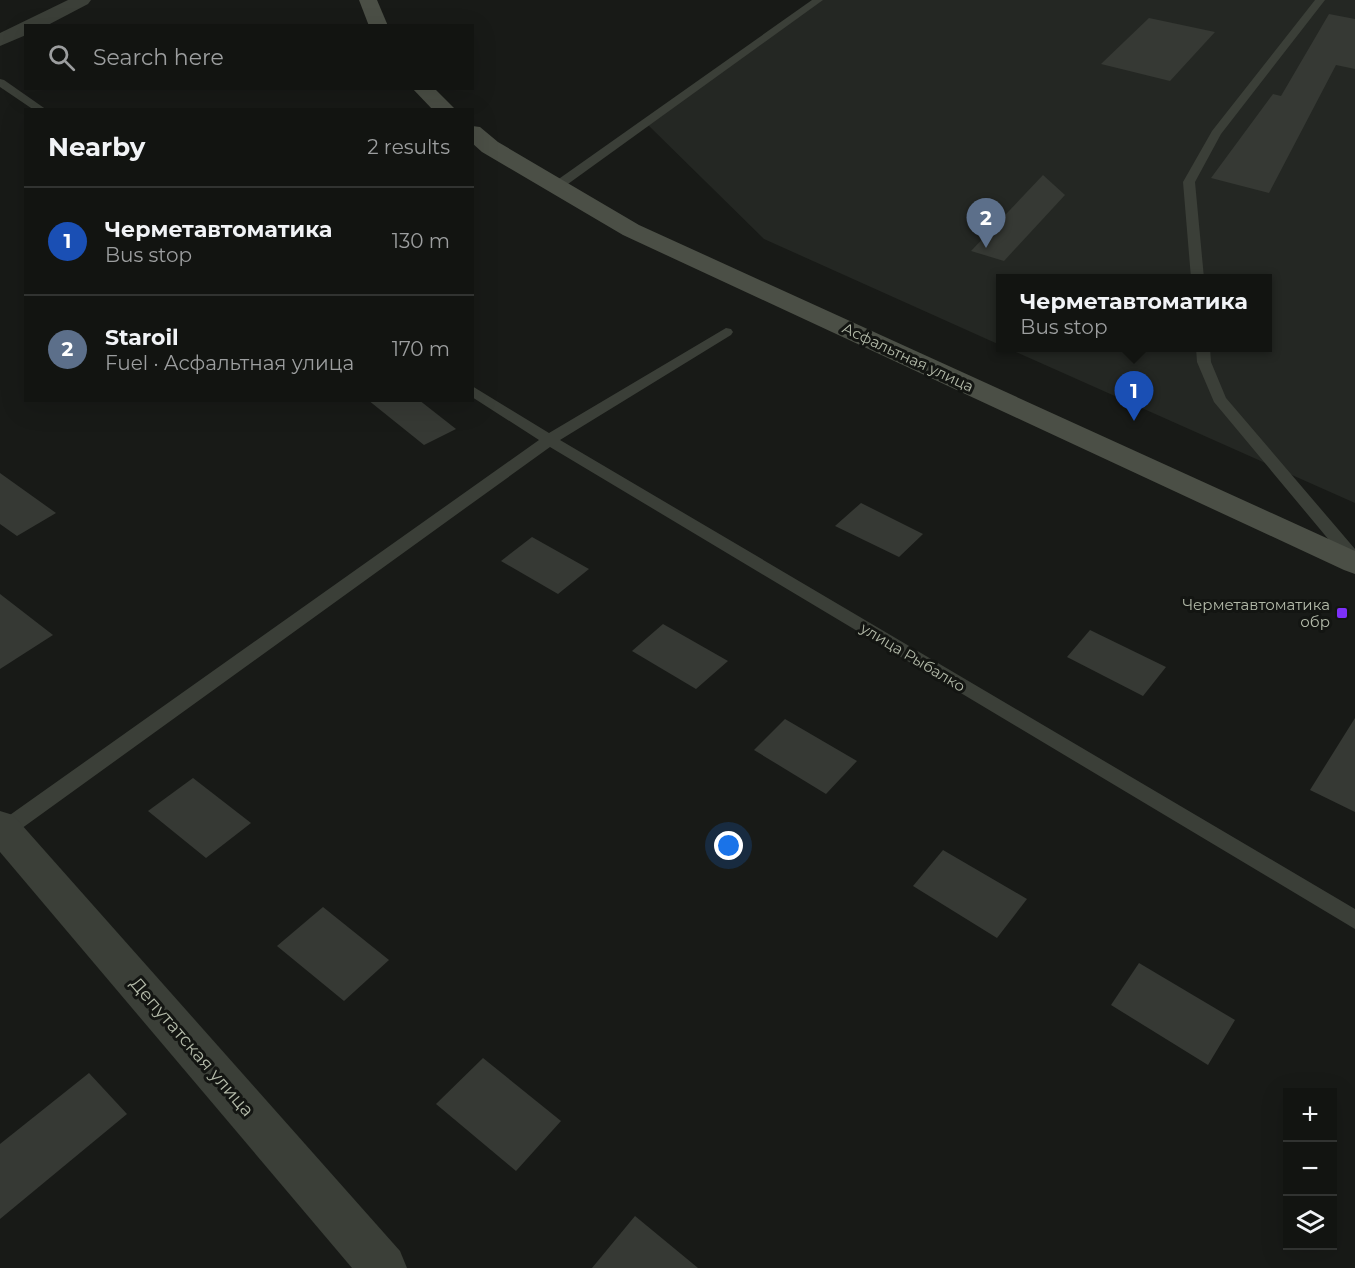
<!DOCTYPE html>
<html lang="en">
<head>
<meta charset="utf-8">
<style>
	:root { --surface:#121411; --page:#1b1d1a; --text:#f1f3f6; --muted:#9c9e9f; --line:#313331; --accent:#0b8043 }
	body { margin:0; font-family:Montserrat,sans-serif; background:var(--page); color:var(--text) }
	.controls { position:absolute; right:18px; bottom:18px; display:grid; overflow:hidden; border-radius:0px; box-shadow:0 6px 24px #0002 }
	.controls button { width:54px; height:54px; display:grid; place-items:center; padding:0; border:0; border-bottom:2px solid var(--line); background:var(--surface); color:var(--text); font:30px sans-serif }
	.you { position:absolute; left:729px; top:846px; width:21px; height:21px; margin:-15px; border:4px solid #fff; border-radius:50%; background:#1a73e8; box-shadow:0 0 0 9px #1a73e833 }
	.badge { display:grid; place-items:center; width:39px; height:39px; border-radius:50%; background:var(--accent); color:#fff; font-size:20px; font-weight:700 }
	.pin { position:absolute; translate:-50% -50px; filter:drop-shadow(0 2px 3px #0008) }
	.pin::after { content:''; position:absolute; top:32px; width:21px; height:18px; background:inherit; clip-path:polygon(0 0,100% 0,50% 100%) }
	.popup { position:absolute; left:996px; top:274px; width:276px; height:78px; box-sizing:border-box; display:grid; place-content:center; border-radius:0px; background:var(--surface); filter:drop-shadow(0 2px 4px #0005); font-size:20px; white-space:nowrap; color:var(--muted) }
	.popup b { font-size:22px; color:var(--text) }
	.popup::after { content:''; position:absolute; left:50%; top:100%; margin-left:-12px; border:12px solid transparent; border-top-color:var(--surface) }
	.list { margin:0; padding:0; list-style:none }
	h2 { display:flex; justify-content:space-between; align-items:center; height:78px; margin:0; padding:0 24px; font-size:26px }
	h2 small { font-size:20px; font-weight:400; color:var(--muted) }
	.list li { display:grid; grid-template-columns:39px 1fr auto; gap:18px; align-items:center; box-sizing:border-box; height:108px; padding:0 24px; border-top:2px solid var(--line) }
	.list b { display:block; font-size:22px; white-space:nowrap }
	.list p { margin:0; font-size:20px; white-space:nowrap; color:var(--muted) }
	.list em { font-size:20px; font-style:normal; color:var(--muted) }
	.icon { flex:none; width:33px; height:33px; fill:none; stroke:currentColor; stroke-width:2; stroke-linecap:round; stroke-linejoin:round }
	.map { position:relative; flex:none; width:1355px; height:1268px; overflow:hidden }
	.search { position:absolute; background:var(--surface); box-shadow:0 6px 24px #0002; left:24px; top:24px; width:450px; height:66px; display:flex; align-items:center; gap:15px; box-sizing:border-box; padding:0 21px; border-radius:0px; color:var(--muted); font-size:22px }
	.panel { position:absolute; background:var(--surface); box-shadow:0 6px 24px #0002; left:24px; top:108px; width:450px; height:294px; border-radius:0px }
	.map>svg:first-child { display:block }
</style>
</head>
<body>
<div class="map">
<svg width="1355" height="1268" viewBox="0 0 1355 1268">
	<rect width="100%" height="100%" fill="#181a17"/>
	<path fill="#242723" d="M817,0H1355V503L1007,348H1268V278H1000V345L764,239L646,123Z"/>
	<g fill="#363934">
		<path d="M1329,14L1355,19V69L1336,65L1269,193L1211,178L1273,94L1281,96Z"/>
		<path d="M1149,18L1215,32L1170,81L1101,64Z"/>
		<path d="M1043,175L1065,195L1004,261L971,251Z"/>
		<path d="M368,400H419L456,429L424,445Z"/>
		<path d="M0,473L56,513L17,536L0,524Z"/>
		<path d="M861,503L923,534L899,557L835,526Z"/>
		<path d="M532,537L589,569L558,594L501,561Z"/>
		<path d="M0,594L53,635L0,669Z"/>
		<path d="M663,624L728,661L696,689L632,651Z"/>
		<path d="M1090,630L1166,667L1143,696L1067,657Z"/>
		<path d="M1355,718V812L1310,790Z"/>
		<path d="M785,719L857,761L826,794L754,750Z"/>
		<path d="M193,778L251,823L206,858L148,811Z"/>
		<path d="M943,850L1027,899L997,938L913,886Z"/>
		<path d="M323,907L389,960L344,1001L277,946Z"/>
		<path d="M1139,963L1235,1020L1208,1065L1111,1005Z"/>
		<path d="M483,1058L561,1121L516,1171L436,1104Z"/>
		<path d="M89,1073L127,1114L0,1219V1144Z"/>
		<path d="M635,1216L698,1268H592Z"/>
	</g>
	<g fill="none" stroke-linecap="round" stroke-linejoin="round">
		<g fill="#3b3f38" fill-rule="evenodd">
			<path d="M812,0H823L561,189H553V183Z"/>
			<path d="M1315,0H1325L1221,134L1195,182L1204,278H1191L1183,182L1212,131Z"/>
			<path d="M0,79L4,80L47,110H34L0,87Z"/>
			<path d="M726,328L731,329L733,332L731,335L560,440L1355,909V929L550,447L7,839L0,841V822L539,440L472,397V386L549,433Z"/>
			<path d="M1196,348H1210L1211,362L1226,398L1355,549V566L1349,564L1214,402L1197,362Z"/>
		</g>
		<g fill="#3b3f38" fill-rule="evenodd">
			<path d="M68,0H91L88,4L46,26H26V35L0,46V33Z"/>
			<path d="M0,811L13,815L400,1251L407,1268H352L0,852Z"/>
		</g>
		<g fill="#4b4f46" fill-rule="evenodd">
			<path d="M359,0H377L388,26H369Z"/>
			<path d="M412,88H434L456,110H433Z"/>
			<path d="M472,126L480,127L498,142L639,225L1355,551V574L1344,570L623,235L482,152L472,143Z"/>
		</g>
	</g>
	<rect fill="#7d30f9" stroke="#131512" stroke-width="2" x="1336" y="607" width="12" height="12" rx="3"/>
	<g text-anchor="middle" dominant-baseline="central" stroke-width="6" stroke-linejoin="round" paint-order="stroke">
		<g font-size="15" fill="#b3baa9" stroke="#131512">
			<text transform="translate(908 357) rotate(25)">Асфальтная улица</text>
			<text transform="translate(913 657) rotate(31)">улица Рыбалко</text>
		</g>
		<g font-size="15" fill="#b3baa9" stroke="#131512" text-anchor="end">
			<text x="1330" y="604">Черметавтоматика<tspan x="1330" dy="17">обр</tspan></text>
		</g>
		<g font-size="18" fill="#b3baa9" stroke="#131512">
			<text transform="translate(192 1047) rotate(49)">Депутатская улица</text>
		</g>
	</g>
</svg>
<div class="controls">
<button>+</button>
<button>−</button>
<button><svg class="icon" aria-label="layers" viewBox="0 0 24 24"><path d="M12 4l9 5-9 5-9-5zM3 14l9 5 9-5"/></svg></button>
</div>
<div class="you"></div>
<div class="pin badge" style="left:1134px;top:421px;background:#1a4fb4">1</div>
<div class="popup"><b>Черметавтоматика</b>Bus stop</div>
<div class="pin badge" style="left:986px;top:248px;background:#5c6f8a">2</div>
<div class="search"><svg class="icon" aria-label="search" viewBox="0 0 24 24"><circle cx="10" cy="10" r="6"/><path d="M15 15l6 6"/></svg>Search here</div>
<section class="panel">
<h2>Nearby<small>2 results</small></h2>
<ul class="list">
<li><span class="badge" style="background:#1a4fb4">1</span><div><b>Черметавтоматика</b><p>Bus stop</p></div><em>130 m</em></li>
<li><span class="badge" style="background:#5c6f8a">2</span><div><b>Staroil</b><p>Fuel · Асфальтная улица</p></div><em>170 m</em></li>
</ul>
</section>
</div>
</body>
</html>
